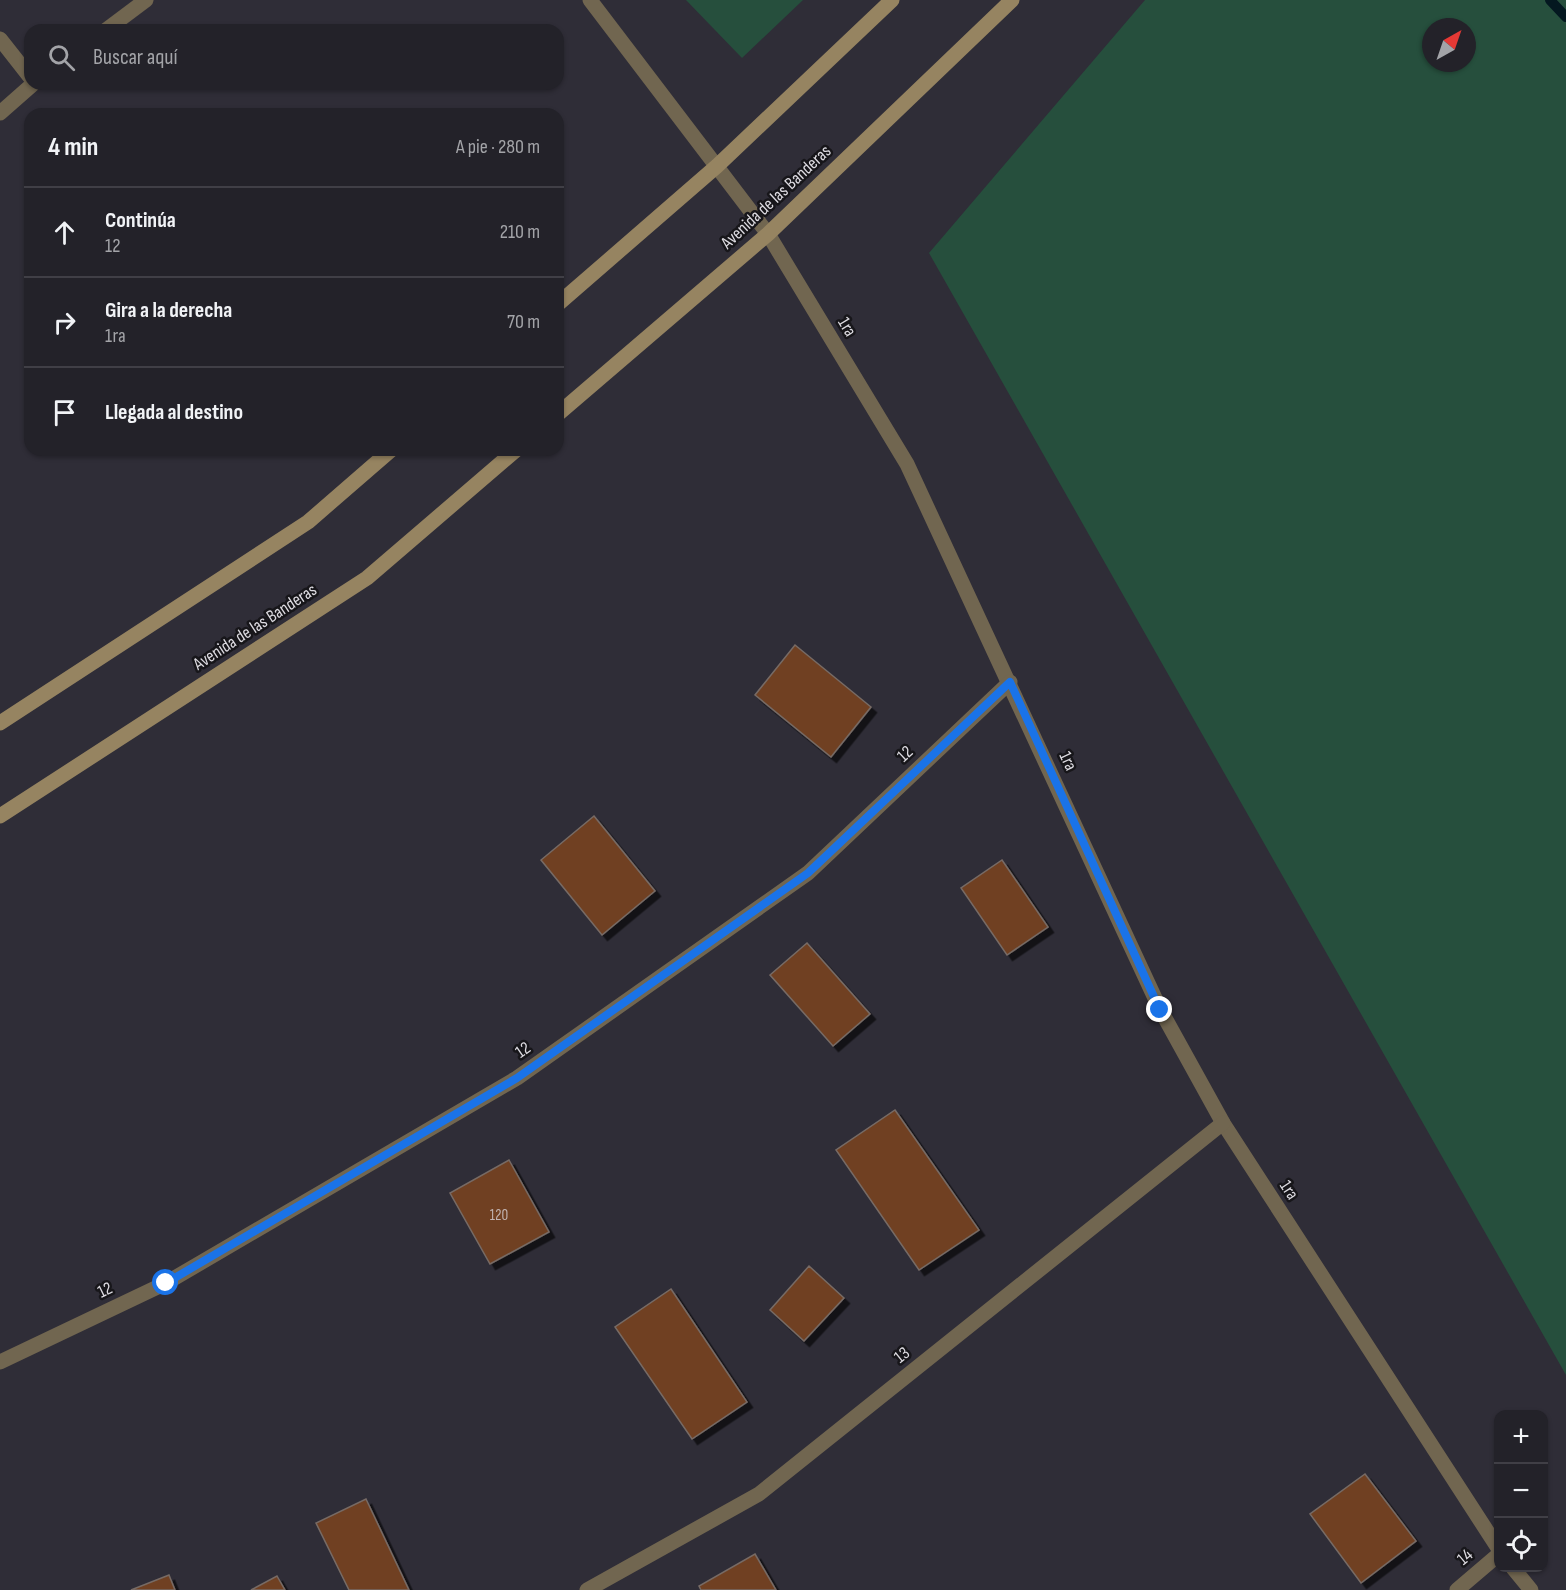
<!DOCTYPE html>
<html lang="es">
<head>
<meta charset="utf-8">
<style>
	:root { --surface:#232229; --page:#2b2a31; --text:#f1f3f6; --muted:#a3a4a8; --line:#403f46 }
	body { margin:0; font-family:"Sofia Sans Condensed",sans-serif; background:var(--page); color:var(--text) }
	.controls { position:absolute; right:18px; bottom:18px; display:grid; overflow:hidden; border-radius:12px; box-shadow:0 2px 4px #0004 }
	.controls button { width:54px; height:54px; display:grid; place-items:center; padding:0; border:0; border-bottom:2px solid var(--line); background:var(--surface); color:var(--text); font:30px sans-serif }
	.compass { position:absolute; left:1422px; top:18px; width:54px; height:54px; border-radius:50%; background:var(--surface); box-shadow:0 2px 4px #0004; rotate:40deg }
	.stop { position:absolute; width:18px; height:18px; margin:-14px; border:4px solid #1a73e8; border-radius:50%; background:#fff }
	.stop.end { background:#1a73e8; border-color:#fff; box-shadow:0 2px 6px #0008 }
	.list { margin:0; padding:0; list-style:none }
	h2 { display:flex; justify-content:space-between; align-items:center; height:78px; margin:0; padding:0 24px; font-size:26px }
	h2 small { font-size:20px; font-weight:400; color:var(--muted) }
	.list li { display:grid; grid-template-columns:39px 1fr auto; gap:18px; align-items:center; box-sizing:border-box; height:90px; padding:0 24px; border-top:2px solid var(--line) }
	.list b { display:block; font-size:22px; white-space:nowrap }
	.list p { margin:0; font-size:20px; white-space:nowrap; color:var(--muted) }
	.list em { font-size:20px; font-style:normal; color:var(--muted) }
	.icon { flex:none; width:33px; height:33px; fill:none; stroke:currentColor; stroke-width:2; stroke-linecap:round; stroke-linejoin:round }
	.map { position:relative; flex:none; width:1566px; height:1590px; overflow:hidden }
	.search { position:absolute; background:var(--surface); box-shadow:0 2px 4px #0004; left:24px; top:24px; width:540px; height:66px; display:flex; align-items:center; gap:15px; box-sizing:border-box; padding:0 21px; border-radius:18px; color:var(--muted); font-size:22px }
	.panel { position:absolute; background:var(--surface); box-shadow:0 2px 4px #0004; left:24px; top:108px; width:540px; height:348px; border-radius:18px }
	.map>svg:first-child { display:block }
</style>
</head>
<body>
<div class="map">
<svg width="1566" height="1590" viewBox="0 0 1566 1590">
	<defs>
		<filter id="shadow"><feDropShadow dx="5.5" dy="5.5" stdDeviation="0" flood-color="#0009"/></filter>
	</defs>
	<rect width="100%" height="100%" fill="#2f2d37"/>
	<g fill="#264f3d" fill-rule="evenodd">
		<path d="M686,0H803L742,58Z"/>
		<path d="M1145,0H1566V1375L929,253ZM1431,27H1467V63H1431Z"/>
	</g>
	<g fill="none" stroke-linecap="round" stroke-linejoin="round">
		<path stroke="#041820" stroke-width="10" d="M1550,0L1566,17"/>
	</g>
	<g fill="#704123" stroke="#776b65" stroke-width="1.5" filter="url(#shadow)">
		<path d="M795,645L871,707L831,757L755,695Z"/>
		<path d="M594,816L655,891L602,935L541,860Z"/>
		<path d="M1002,860L1048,927L1007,955L961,888Z"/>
		<path d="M807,943L870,1014L833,1046L770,975Z"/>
		<path d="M895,1110L979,1230L919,1270L836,1150Z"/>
		<path d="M509,1160L549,1232L490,1264L450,1193Z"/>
		<path d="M809,1266L844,1298L804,1341L770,1310Z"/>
		<path d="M671,1289L747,1402L692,1439L615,1327Z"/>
		<path d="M1365,1474L1416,1541L1361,1583L1310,1514Z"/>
		<path d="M366,1499L409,1590H349L316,1523Z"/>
		<path d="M755,1554L776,1590H701L699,1586Z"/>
		<path d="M169,1575L175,1590H131Z"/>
		<path d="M277,1576L285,1590H251Z"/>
	</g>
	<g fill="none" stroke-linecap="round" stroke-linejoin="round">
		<path stroke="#716650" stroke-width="15" d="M0,39L30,77"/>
		<g stroke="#716650" stroke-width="15">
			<path d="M590,0L768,234L907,464L1160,1009L1223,1123L1498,1548"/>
			<path d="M106,30L146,0"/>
			<path d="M0,113L33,84"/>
			<path d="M0,1362L166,1283L517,1078L808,873L1010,682"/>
			<path d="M1513,1568L1531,1590"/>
			<path d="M587,1590L759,1494L1223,1123"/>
			<path d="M1457,1590L1498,1555"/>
		</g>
		<g stroke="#968461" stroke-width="15">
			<path d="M558,304L717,166L892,0"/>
			<path d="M558,414L768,234L1012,0"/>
			<path d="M0,723L308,522L391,450"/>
			<path d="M0,816L367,578L516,450"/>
		</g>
	</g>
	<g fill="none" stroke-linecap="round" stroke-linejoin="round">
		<path stroke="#1a73e8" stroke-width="8" d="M166,1283L517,1078L808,873L1010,682L1160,1010"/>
	</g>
	<g text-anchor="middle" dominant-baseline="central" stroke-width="5" stroke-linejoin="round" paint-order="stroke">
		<g font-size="15" fill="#c2b4b2">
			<text x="499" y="1215">120</text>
		</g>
		<g font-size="18" fill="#dddbe1" stroke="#17161a">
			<text transform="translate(776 197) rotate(-43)">Avenida de las Banderas</text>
			<text transform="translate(847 327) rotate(59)">1ra</text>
			<text transform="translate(255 627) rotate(-33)">Avenida de las Banderas</text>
			<text transform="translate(905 754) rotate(-43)">12</text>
			<text transform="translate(1068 761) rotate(65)">1ra</text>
			<text transform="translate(523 1050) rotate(-35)">12</text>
			<text transform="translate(1289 1190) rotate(57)">1ra</text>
			<text transform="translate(105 1290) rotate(-26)">12</text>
			<text transform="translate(902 1355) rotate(-39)">13</text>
			<text transform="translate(1465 1557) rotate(-40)">14</text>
		</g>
	</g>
</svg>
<div class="controls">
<button>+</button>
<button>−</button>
<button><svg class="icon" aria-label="locate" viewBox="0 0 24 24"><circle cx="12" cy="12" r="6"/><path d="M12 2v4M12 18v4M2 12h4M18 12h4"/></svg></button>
</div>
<svg class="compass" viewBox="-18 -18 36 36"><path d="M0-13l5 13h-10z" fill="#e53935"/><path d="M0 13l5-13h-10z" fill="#a3a4a8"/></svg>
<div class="stop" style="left:166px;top:1283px"></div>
<div class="stop end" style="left:1160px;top:1010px"></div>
<div class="search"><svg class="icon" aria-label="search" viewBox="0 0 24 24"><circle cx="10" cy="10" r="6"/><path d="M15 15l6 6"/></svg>Buscar aquí</div>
<section class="panel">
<h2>4 min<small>A pie · 280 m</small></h2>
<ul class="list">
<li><svg class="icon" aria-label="ahead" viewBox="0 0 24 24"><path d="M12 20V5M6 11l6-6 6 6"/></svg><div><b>Continúa</b><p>12</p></div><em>210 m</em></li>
<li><svg class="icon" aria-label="right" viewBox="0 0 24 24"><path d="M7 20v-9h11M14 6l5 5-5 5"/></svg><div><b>Gira a la derecha</b><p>1ra</p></div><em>70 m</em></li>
<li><svg class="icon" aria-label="arrive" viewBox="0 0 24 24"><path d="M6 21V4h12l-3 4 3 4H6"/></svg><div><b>Llegada al destino</b></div></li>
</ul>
</section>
</div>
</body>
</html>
